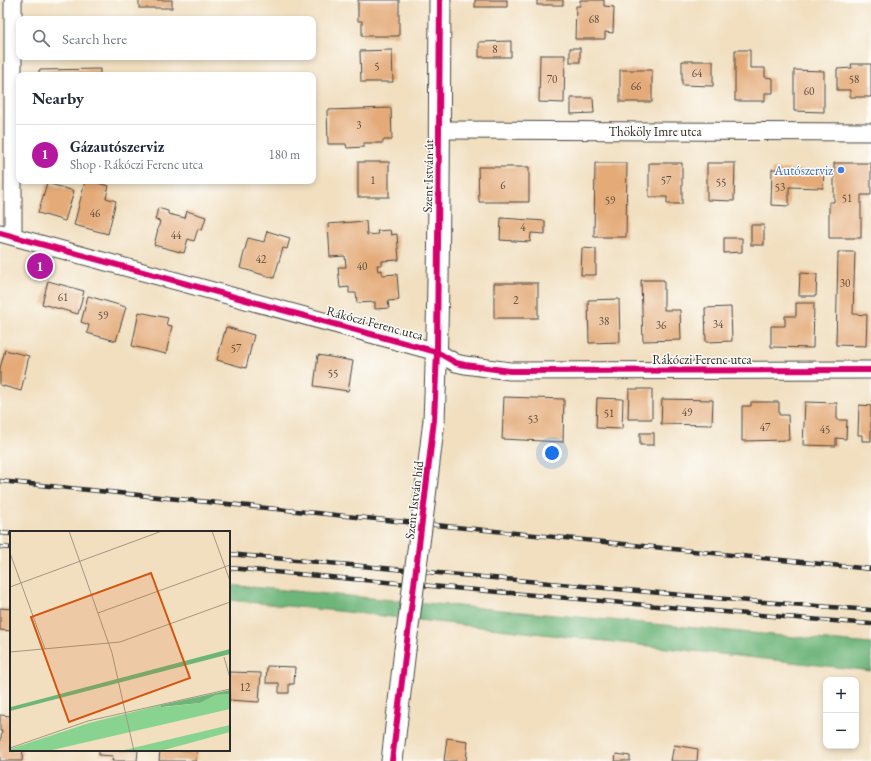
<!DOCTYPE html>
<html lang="en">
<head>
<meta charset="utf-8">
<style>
	:root { --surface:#fff; --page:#f2f2f3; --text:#1f2937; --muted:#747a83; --line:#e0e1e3; --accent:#b5179e }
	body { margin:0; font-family:"EB Garamond",serif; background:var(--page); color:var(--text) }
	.controls { position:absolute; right:12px; bottom:12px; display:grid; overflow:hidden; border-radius:8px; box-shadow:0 2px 6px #0003 }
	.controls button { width:36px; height:36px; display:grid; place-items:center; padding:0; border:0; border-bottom:1px solid var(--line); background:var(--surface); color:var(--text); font:20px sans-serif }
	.you { position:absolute; left:552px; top:453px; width:14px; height:14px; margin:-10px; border:3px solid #fff; border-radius:50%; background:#1a73e8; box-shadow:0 0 0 6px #1a73e833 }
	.badge { display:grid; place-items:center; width:26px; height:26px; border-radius:50%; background:var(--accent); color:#fff; font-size:13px; font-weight:700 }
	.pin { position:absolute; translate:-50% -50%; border:2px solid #fff; box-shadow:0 1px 4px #0006 }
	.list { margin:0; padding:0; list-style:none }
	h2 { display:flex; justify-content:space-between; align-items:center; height:52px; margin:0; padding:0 16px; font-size:17px }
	h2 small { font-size:13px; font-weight:400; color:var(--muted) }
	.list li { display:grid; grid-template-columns:26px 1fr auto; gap:12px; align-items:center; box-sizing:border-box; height:60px; padding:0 16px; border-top:1px solid var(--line) }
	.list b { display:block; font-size:15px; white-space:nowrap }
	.list p { margin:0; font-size:13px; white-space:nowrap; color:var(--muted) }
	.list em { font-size:13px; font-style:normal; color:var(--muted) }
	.icon { flex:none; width:22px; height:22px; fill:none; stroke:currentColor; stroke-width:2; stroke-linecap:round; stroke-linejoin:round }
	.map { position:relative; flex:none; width:871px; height:761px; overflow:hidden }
	.search { position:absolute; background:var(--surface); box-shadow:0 2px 6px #0003; left:16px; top:16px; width:300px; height:44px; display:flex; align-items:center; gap:10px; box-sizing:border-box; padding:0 14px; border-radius:8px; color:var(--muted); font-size:15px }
	.panel { position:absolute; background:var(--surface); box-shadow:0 2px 6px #0003; left:16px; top:72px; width:300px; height:112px; border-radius:8px }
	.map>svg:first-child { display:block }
</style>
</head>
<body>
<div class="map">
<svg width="871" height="761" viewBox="0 0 871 761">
	<rect width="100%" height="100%" fill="#fdfcf7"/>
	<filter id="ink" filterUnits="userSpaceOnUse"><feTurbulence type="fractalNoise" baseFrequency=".025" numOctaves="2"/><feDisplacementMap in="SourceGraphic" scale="8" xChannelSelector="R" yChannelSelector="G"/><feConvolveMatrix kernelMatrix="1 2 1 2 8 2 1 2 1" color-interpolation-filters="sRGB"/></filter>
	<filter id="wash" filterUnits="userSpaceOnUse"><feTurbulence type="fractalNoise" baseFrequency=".012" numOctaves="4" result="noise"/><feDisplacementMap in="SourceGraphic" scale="16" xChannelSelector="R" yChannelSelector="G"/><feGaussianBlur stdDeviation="0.9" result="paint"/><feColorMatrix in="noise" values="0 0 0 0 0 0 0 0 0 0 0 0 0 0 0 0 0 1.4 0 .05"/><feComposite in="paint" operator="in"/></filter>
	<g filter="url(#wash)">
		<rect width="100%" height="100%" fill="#f1dfc0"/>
		<path fill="#6eb57a" stroke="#4c7052" d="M229,585L871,644V671L356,613L229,600Z"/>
		<g id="blocks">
			<g fill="#e4ab79">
				<rect x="139" y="0" width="33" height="8"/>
				<path d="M358,0H399V36H362V21H358Z"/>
				<rect x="475" y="0" width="32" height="7"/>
				<rect x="537" y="0" width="26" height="5"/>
				<path d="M580,0H604V6L614,7L613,33L605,32V39H575L576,6H580Z"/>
				<path d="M511,41V57H479V42Z"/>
				<rect x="570" y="48" width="10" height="14"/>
				<path d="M392,50L393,82H361L360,51Z"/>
				<path d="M735,50H750V68H765V77L773,78V93H765V101H735Z"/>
				<path d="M540,55H565L564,103L539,102Z"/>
				<path d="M682,61H713V86L682,85Z"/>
				<path d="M851,64H871V97H850V90H837V69L852,68Z"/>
				<path d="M100,69V75H39V70Z"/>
				<rect x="620" y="70" width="32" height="32"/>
				<path d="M794,70L824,71V112L794,111Z"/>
				<path d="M571,98H593L594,113L571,114Z"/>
				<path d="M391,108L392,140H383V143H364V147L347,148L346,144H328L327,110Z"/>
				<rect x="358" y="162" width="31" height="35"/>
				<path d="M595,163H627L626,237H594Z"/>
				<path d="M649,163H682V204H667V197H649Z"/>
				<path d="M707,163H735L734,201L707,200Z"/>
				<path d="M834,163H871V195H861V238H829V202H834Z"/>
				<path d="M478,167H529V202H479Z"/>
				<path d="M772,169L824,171L823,188L789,187V206L771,205Z"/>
				<path d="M85,181H90L109,186L106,198L116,201L108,234L74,225Z"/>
				<path d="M47,183L74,191L65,221L38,213Z"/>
				<path d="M158,208L168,211V214L185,218L187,211L206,217L202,230L198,229L194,241L188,239L184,253L154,245L160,221L155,220Z"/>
				<path d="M501,218L545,221V234L531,233L530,242L500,240Z"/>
				<path d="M366,221L367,235L378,234L377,231L390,230L391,235L397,234L399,260L382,261V265H377L378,271L382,270V275L397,274L399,300L388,301L389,308L375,309V302L357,303L356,293H349V287L340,288L338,267H346L345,256L330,257L328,224Z"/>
				<rect x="751" y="225" width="13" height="20"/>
				<path d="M267,231L290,238L287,249L283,248L274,278L240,268L248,238L264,242Z"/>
				<path d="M724,238H742V252L724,253Z"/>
				<path d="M582,248L596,249V275H581Z"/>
				<path d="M838,252H855L853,314L867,315L866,346L836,345Z"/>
				<path d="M800,273L817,274L816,296H799Z"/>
				<path d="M641,280H664V310H680L681,340L643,341Z"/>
				<path d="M48,281L84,291L78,314L42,304Z"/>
				<rect x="494" y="283" width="44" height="35"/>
				<path d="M88,296L126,307L116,341L87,333L89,325L81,322Z"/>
				<path d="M619,299L620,342L589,343L588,300Z"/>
				<path d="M796,303H814L813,348L771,347V326H785V316H796Z"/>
				<path d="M731,307L732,341L706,342L705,308Z"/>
				<path d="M139,312L168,318L166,325L172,326L166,354L132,346Z"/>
				<path d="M226,327L254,335L246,368L217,360Z"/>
				<path d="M5,350L29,356L21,391L0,385V368Z"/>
				<path d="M318,355L353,361L348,391L314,386Z"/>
				<path d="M629,389H652V419H628Z"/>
				<path d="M504,397L564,399L563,442L502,439Z"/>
				<path d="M597,398L623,399L622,429L596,428Z"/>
				<path d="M662,399L713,400L712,425L661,424Z"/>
				<path d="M751,402H779V415H788L789,440L742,441V406H751Z"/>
				<path d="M805,402L837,403V420H847L846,439L836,438V446L803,445Z"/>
				<path d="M859,405L871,406V441H862V435H858Z"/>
				<rect x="640" y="433" width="14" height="12"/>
				<path d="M0,608L11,609V631L0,630Z"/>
				<path d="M267,666L295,667L294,684H289V693H279V683H266Z"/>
				<path d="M229,672L261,673L259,702L229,700Z"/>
				<path d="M0,715L11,716V750H23L22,761H0V738H1L2,731H0Z"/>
				<path d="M447,738L468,741L466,761H444Z"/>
				<path d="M674,745L698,749L697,761H671Z"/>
				<path d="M99,750H138L137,761H112L113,756L99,755Z"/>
				<path d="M160,750H197L196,761H159Z"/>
				<path d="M616,754L630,756V761H615Z"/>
			</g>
		</g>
	</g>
	<g filter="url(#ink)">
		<use href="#blocks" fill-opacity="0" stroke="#494641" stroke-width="1"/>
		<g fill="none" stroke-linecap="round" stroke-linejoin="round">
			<g stroke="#494641" stroke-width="19">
				<g id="minor">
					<path d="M13,0V236"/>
					<path d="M439,130L871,132"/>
					<path d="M0,233L437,352L456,363L465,365L510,371L871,370"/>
				</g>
			</g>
			<g stroke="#494641" stroke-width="23">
				<g id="tertiary">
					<path d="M434,420C440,280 439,140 440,0"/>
					<path d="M392,761L405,650"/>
				</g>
			</g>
			<use href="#minor" stroke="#fff" stroke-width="17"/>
			<use href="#tertiary" stroke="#fff" stroke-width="21"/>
			<g stroke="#2b2b2b" stroke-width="4.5">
				<g id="rail">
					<path d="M0,481L871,569"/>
					<path d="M0,533L11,534"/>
					<path d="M0,547L11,548"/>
					<path d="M229,554L737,600L871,610"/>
					<path d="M229,568L736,613L871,624"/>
				</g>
			</g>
			<use href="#rail" stroke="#fdfcf7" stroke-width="3" stroke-dasharray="9" stroke-linecap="butt"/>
			<g stroke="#494641" stroke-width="23" stroke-linecap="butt">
				<path id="tertiary-bridge" d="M405,650L424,505L434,420"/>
			</g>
			<use href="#tertiary-bridge" stroke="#fff" stroke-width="21"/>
			<g stroke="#fdfcf7" stroke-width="8">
				<g id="cycleway">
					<path d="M0,233L437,352L456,363L465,365L510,371L871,370"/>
					<path d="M392,761L424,505L434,420L437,352L439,130L440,0"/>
				</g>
			</g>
			<use href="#cycleway" stroke="#d6006c" stroke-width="6"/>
		</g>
	</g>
	<circle fill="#3f7fe0" stroke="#fdfcf7" stroke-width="1.5" cx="841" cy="170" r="4"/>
	<g text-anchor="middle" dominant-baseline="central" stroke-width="3" stroke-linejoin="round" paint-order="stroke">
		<g font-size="11" fill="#594b3e">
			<text x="594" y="19">68</text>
			<text x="495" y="49">8</text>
			<text x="377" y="66">5</text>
			<text x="697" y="73">64</text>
			<text x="552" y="79">70</text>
			<text x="854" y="79">58</text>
			<text x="636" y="86">66</text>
			<text x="809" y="91">60</text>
			<text x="359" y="125">3</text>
			<text x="373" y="180">1</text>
			<text x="666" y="180">57</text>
			<text x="721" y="182">55</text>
			<text x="503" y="185">6</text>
			<text x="780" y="187">53</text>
			<text x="847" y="198">51</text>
			<text x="610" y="200">59</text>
			<text x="95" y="213">46</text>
			<text x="523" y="227">4</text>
			<text x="176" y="235">44</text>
			<text x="261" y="259">42</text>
			<text x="362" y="266">40</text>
			<text x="845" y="283">30</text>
			<text x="63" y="297">61</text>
			<text x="516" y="300">2</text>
			<text x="103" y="315">59</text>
			<text x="604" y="321">38</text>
			<text x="718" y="324">34</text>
			<text x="661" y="325">36</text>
			<text x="236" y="348">57</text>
			<text x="333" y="373">55</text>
			<text x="687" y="412">49</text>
			<text x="609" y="413">51</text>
			<text x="533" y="419">53</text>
			<text x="765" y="427">47</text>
			<text x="825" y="429">45</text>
			<text x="245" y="687">12</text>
		</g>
		<g font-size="13" fill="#2b2b2b" stroke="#fdfcf7">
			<text x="655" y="131">Thököly Imre utca</text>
			<text transform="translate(428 176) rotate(-89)">Szent István út</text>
			<text transform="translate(375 323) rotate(15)">Rákóczi Ferenc utca</text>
			<text x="702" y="359">Rákóczi Ferenc utca</text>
			<text transform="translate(414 500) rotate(-83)">Szent István híd</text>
		</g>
		<g font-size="13" fill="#366cbe" stroke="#fdfcf7" text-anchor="end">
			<text x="833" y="170">Autószerviz</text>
		</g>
	</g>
	<g transform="translate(10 531)">
		<rect width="220" height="220" fill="#f1dfc0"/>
		<path d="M220,163V178L38,220H0V218L79,192L151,174L155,176L190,172L206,164ZM220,194V201L154,219L110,220Z" fill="#88d390"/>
		<path d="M220,118V123L189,131L0,180L1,176ZM220,159V163L206,164L190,172L151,176V174Z" fill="#6eb57a"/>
		<path fill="none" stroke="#a29784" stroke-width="1" d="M59,0L102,122L124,220M202,0L220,50M0,22L35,118M0,56L152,0M88,82L220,34M0,121L110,111L220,71M214,126L220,147M0,217L78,190L220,158"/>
		<path fill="#d5540f" fill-opacity="0.15" stroke="#d5540f" stroke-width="2" d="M141,42L180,147L59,191L21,86Z"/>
		<rect width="220" height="220" fill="none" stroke="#2b2b2b" stroke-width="2"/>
	</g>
</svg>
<div class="controls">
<button>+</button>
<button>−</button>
</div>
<div class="you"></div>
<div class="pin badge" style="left:40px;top:266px">1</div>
<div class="search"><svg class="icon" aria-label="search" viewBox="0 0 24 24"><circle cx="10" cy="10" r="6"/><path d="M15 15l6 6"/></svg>Search here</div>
<section class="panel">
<h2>Nearby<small></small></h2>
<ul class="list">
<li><span class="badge">1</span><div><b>Gázautószerviz</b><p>Shop · Rákóczi Ferenc utca</p></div><em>180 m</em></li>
</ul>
</section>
</div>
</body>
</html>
